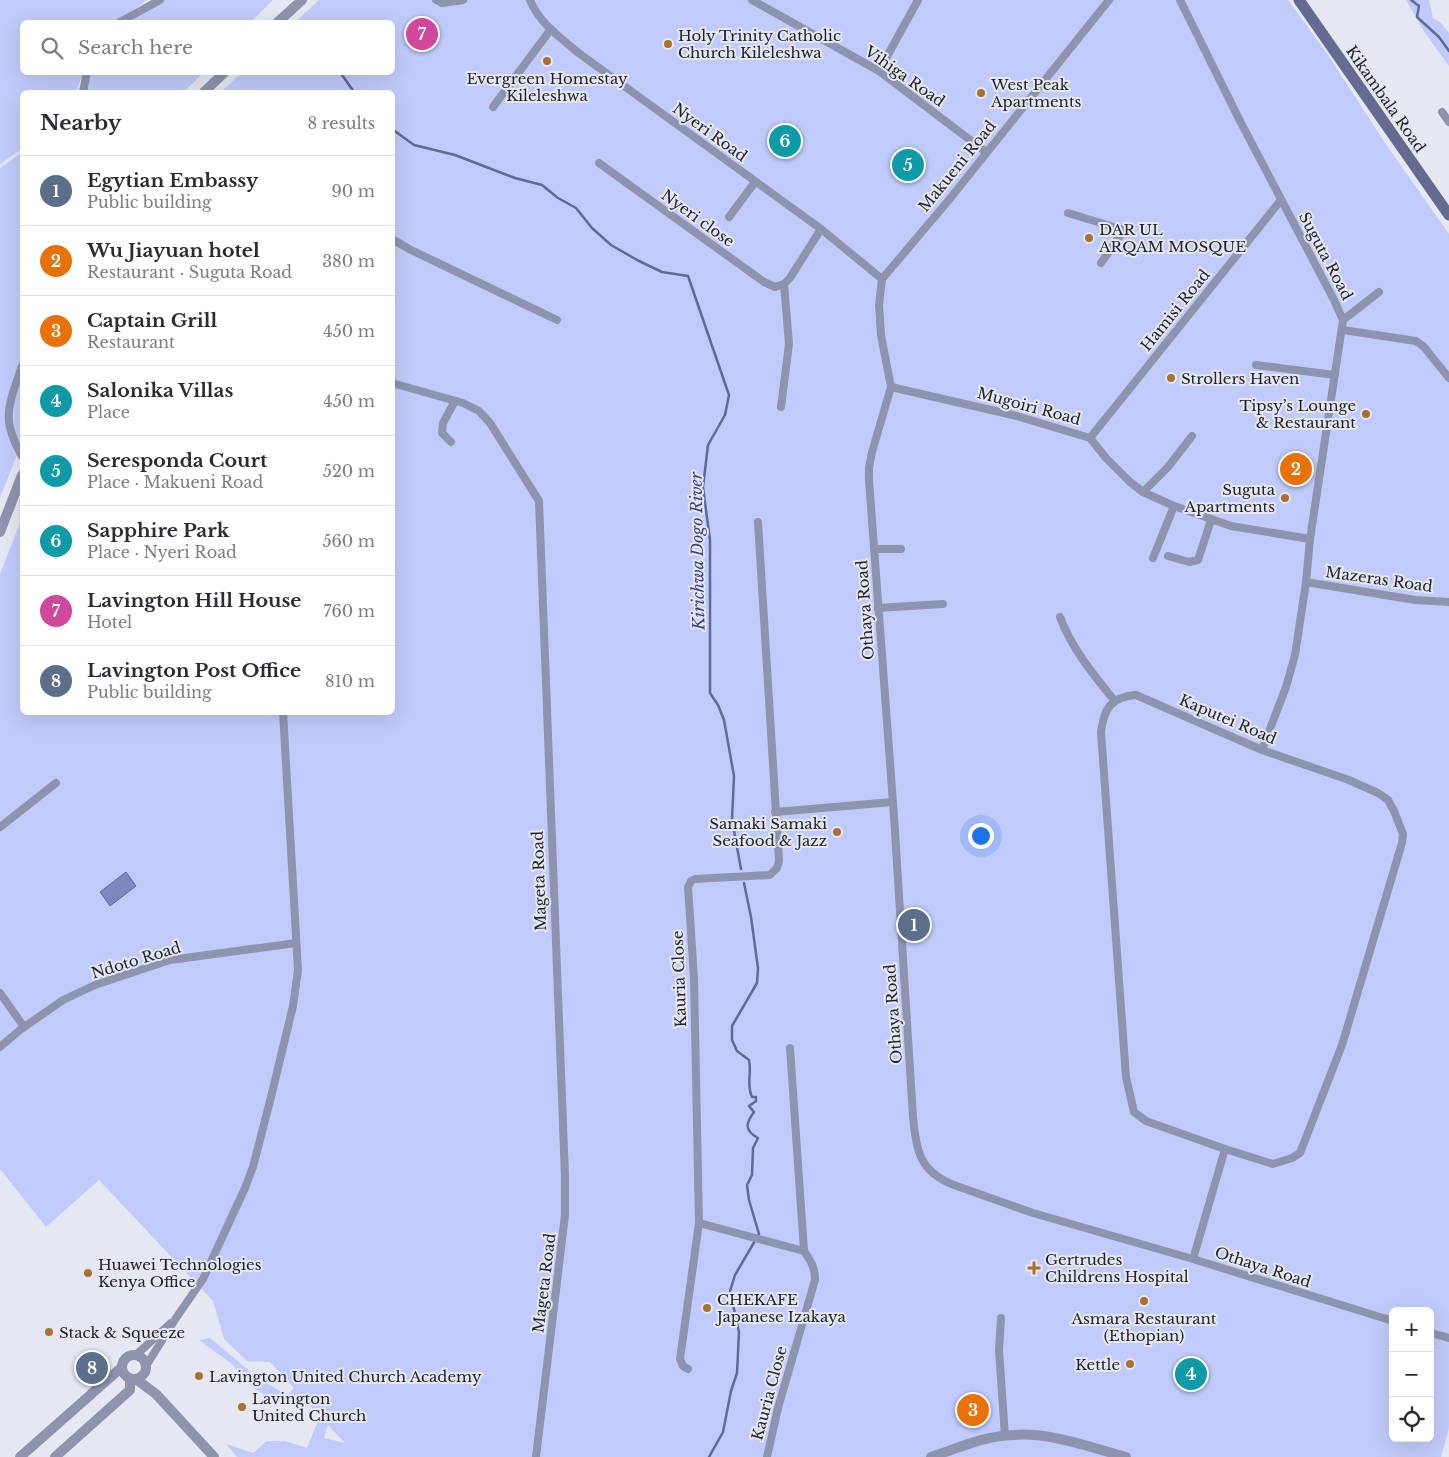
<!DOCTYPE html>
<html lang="en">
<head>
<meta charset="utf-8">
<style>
	:root { --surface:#fff; --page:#f2f2f3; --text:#2b2b33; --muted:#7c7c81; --line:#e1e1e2; --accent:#aa702f }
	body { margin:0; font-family:"Libre Baskerville",serif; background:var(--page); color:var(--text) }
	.controls { position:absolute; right:15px; bottom:15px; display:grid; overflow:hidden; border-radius:8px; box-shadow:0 5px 20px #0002 }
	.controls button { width:45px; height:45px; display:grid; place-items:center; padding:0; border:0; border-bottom:1px solid var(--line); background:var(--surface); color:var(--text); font:25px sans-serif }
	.you { position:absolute; left:980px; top:835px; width:18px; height:18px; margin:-12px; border:4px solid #fff; border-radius:50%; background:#1a73e8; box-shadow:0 0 0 8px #1a73e833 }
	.badge { display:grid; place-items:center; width:32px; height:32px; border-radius:50%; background:var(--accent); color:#fff; font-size:16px; font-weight:700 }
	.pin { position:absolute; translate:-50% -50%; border:2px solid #fff; box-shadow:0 1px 5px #0006 }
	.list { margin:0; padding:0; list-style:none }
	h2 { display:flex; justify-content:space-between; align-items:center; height:65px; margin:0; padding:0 20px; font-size:21px }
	h2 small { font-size:16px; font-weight:400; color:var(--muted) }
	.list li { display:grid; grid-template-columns:32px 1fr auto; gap:15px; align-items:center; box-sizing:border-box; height:70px; padding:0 20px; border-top:1px solid var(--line) }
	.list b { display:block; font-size:19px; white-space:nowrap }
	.list p { margin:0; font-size:16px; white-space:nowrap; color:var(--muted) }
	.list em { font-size:16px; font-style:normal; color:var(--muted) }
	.icon { flex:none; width:28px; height:28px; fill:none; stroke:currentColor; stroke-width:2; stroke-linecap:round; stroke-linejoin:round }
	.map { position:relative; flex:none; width:1449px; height:1457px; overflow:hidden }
	.search { position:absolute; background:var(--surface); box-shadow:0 5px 20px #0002; left:20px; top:20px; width:375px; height:55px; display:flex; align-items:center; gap:12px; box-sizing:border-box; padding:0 18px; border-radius:8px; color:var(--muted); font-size:19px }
	.panel { position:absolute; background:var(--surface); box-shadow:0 5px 20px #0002; left:20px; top:90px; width:375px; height:625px; border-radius:8px }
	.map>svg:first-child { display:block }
</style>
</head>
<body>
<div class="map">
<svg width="1449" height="1457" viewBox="0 0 1449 1457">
	<rect width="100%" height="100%" fill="#e5e8f3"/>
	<g fill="#c1cbfb" fill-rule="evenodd">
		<path d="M0,0H147L117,22H22V72L83,73L78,87L74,92H22V149L0,164Z"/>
		<path d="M153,0H273L251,22H122Z"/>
		<path d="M319,0H1288L1326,52L1387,146L1449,234V1428L1441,1457H237L226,1444L253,1453L267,1441H285L307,1448L320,1416L303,1398L299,1397L287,1406L272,1400L252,1387L232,1364L199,1340L210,1338L258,1378L287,1395L294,1388L270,1362L247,1361L224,1339L213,1301L99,1180L46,1227L0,1169V574L22,518V712H392V92H221L241,73L392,72V22H295ZM1393,1311H1430V1438H1393ZM328,1425L345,1443L324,1438Z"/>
		<path d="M1406,0H1429L1433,18L1440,22L1449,33V66L1425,33Z"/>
		<path d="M85,73H203L184,92H78Z"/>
		<path d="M22,152V442L0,498V168Z"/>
	</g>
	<path fill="#7d87c0" stroke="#626992" d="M126,872L136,886L110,906L100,892Z"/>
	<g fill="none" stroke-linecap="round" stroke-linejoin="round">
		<g stroke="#626992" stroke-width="2.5">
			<path d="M1411,0L1419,6L1417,17L1439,37L1449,51"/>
			<path d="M340,72L354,92"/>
			<path d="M392,129L414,145L455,155L515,178L542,185L558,198L576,208L592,228L611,245L639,261L662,272L688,276L729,395L725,415L708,445L703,487L710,540V693L718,705L724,720L734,776L732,820L741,869"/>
			<path d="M709,1457L723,1432L731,1391L737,1373L739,1332L730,1291L735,1275L759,1234L749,1200L747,1185L752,1175L753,1148L758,1138C745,1131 745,1124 754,1112L749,1106L756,1101V1097H752C746,1084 752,1073 749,1060L737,1051L732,1040V1026L757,983L758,968L751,917L744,883"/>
		</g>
		<g stroke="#8e94ae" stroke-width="8">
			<path d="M436,0L442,3L463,0"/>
			<path d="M530,0C539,23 561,38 580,54L821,229L882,279"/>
			<path d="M752,0L879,71L986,152"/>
			<path d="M1180,0L1240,121L1334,300L1343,320L1310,539L1306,582L1295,655L1286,687L1262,750"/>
			<path d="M120,22L160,0"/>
			<path d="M879,71L918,0"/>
			<path d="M83,92L87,72"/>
			<path d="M493,107L551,29"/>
			<path d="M1442,112L1449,122"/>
			<path d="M599,163L764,282L775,287L784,284"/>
			<path d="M1068,213L1124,230L1101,263"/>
			<path d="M729,217L755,182"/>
			<path d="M392,239L409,249L557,320"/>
			<path d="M882,279L879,305L881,335L891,387L872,452L869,468V480L894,816L913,1117C916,1151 920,1172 954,1185L1033,1213L1193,1259L1393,1321"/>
			<path d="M882,279L948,201L1109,0"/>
			<path d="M1343,320L1379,292"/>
			<path d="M1343,330L1416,341L1424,347L1449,378"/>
			<path d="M1256,365L1335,375"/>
			<path d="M22,366C9,405 0,418 22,456"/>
			<path d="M392,383L463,403L479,411L490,423L539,501L565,1176V1215L536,1457"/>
			<path d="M891,387L1017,416L1090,438L1106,458L1130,482L1143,492L1174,506L1231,526L1310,539"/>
			<path d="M781,407L789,344L784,284L790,278L821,229"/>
			<path d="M1090,438L1281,200"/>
			<path d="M451,442L442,433L443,423L455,401"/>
			<path d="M1143,492L1168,467L1192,436"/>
			<path d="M758,522L779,861L777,868L770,875L695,879L691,881L688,887L694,978L699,1223L804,1251C811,1261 815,1268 815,1280L778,1408L767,1457"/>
			<path d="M874,549H901"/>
			<path d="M1168,556L1189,562L1198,560L1211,520"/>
			<path d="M1153,558L1174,506"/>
			<path d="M1306,582L1415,600L1449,602"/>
			<path d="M878,608L943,604"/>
			<path d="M1060,617C1072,649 1093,674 1114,700"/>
			<path d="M1136,695L1262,750L1349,780L1378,793L1388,800L1394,811L1403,834L1402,843L1342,1045L1300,1153L1292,1158L1273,1164L1225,1149L1160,1126L1146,1121L1134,1112L1126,1077L1101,732C1104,708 1111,697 1136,695Z"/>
			<path d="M775,812L893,802"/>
			<path d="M0,827L56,783"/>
			<path d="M0,993L24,1027"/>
			<path d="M0,1047L20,1030L63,1000L95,985L170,960L296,943"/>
			<path d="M790,1048L804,1251"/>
			<path d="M1193,1259L1225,1149"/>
			<path d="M1001,1318L999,1350L1005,1436"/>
			<path d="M1430,1333L1449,1338"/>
			<path d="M136,1355L171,1323"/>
			<path d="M146,1366L176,1318L203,1279L245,1188L253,1167L271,1097L293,1006L298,970L283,712"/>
			<path d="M688,1369L683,1366L680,1359L699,1223"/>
		</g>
		<g stroke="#8e94ae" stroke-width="10">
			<path d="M278,22L302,0"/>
			<path d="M204,92L225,72"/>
			<path d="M0,532L22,475"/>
			<circle cx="134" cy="1367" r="12"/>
			<path d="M137,1380L156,1394L214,1457"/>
			<path d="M20,1457L122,1367"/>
			<path d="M55,1457L130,1390V1379"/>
			<path d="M931,1457C958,1448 984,1436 1013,1435C1050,1432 1090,1447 1126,1457"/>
		</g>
		<path stroke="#646b90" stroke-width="11" d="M1299,0L1449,215"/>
	</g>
	<g fill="#aa702f" stroke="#e5e8f3" stroke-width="2">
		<circle cx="668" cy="44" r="5"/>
		<circle cx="547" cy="61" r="5"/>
		<circle cx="981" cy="93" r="5"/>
		<circle cx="1089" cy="238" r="5"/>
		<circle cx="1171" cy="378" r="5"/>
		<circle cx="1366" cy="414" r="5"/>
		<circle cx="1285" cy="498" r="5"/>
		<circle cx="837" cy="832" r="5"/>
		<path d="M1031.5 1260.5h5v5h5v5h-5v5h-5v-5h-5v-5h5z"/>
		<circle cx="88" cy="1273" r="5"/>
		<circle cx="1144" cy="1301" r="5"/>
		<circle cx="707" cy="1308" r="5"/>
		<circle cx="49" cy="1332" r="5"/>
		<circle cx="1130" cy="1364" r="5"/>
		<circle cx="199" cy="1376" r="5"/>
		<circle cx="242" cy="1407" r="5"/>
	</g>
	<g text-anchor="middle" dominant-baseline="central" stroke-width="4" stroke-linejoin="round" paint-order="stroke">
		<g font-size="15" fill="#222327" stroke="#e5e8f3" text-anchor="start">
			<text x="678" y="35">Holy Trinity Catholic<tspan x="678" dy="17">Church Kileleshwa</tspan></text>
			<text x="547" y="78" text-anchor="middle">Evergreen Homestay<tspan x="547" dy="17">Kileleshwa</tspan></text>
			<text x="991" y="84">West Peak<tspan x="991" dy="17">Apartments</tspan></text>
			<text x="1099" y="229">DAR UL<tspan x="1099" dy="17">ARQAM MOSQUE</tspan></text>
			<text x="1181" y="378">Strollers Haven</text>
			<text x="1356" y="405" text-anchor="end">Tipsy’s Lounge<tspan x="1356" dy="17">&amp; Restaurant</tspan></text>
			<text x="1275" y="489" text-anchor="end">Suguta<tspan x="1275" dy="17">Apartments</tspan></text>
			<text x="827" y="823" text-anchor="end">Samaki Samaki<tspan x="827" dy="17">Seafood &amp; Jazz</tspan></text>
			<text x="1045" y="1259">Gertrudes<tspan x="1045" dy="17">Childrens Hospital</tspan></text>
			<text x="98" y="1264">Huawei Technologies<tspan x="98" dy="17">Kenya Office</tspan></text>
			<text x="717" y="1299">CHEKAFE<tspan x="717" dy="17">Japanese Izakaya</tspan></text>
			<text x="1144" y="1318" text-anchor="middle">Asmara Restaurant<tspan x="1144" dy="17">(Ethopian)</tspan></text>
			<text x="59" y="1332">Stack &amp; Squeeze</text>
			<text x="1120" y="1364" text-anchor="end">Kettle</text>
			<text x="209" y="1376">Lavington United Church Academy</text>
			<text x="252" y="1398">Lavington<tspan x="252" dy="17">United Church</tspan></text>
		</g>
		<g font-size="15" fill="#222327" stroke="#e5e8f3">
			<text transform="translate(905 76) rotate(35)">Vihiga Road</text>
			<text transform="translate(1386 99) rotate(55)">Kikambala Road</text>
			<text transform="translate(710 132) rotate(36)">Nyeri Road</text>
			<text transform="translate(957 166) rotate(-51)">Makueni Road</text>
			<text transform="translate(698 218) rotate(36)">Nyeri close</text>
			<text transform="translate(1326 256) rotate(62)">Suguta Road</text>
			<text transform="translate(1175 310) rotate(-51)">Hamisi Road</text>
			<text transform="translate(1029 406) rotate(15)">Mugoiri Road</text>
			<text transform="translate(1379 579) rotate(8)">Mazeras Road</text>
			<text transform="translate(865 610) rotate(-94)">Othaya Road</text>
			<text transform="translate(1228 719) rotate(23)">Kaputei Road</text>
			<text transform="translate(539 881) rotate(-92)">Mageta Road</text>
			<text transform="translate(136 960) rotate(-17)">Ndoto Road</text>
			<text transform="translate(679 979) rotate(-92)">Kauria Close</text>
			<text transform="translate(893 1014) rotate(-94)">Othaya Road</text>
			<text transform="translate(1263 1267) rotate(18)">Othaya Road</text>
			<text transform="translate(544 1283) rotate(-83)">Mageta Road</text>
			<text transform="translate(769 1393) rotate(-75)">Kauria Close</text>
		</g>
		<g font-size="16" font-style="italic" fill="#383f85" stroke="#e5e8f3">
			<text transform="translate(697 551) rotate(-91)">Kirichwa Dogo River</text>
		</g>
	</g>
</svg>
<div class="controls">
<button>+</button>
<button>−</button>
<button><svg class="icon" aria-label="locate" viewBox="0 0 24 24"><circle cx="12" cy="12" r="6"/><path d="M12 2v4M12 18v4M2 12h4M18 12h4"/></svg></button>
</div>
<div class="you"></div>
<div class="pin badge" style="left:914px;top:925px;background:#5c6f8a">1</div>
<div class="pin badge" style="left:1296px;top:469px;background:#e8710a">2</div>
<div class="pin badge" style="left:973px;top:1410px;background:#e8710a">3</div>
<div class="pin badge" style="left:1191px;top:1374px;background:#0f9aa8">4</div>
<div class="pin badge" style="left:908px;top:165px;background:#0f9aa8">5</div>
<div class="pin badge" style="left:785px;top:141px;background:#0f9aa8">6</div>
<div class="pin badge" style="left:422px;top:34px;background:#d1479c">7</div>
<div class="pin badge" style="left:92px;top:1368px;background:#5c6f8a">8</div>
<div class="search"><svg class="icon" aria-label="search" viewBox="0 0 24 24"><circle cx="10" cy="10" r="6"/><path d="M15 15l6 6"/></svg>Search here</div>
<section class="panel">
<h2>Nearby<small>8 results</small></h2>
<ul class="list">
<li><span class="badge" style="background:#5c6f8a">1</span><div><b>Egytian Embassy</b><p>Public building</p></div><em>90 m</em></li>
<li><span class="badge" style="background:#e8710a">2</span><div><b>Wu Jiayuan hotel</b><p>Restaurant · Suguta Road</p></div><em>380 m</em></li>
<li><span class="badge" style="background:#e8710a">3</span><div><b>Captain Grill</b><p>Restaurant</p></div><em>450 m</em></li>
<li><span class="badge" style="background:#0f9aa8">4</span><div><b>Salonika Villas</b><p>Place</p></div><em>450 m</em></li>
<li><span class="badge" style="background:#0f9aa8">5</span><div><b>Seresponda Court</b><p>Place · Makueni Road</p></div><em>520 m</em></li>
<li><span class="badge" style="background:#0f9aa8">6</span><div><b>Sapphire Park</b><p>Place · Nyeri Road</p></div><em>560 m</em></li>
<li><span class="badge" style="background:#d1479c">7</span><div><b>Lavington Hill House</b><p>Hotel</p></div><em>760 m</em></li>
<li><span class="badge" style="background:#5c6f8a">8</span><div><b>Lavington Post Office</b><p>Public building</p></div><em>810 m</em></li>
</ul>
</section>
</div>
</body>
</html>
